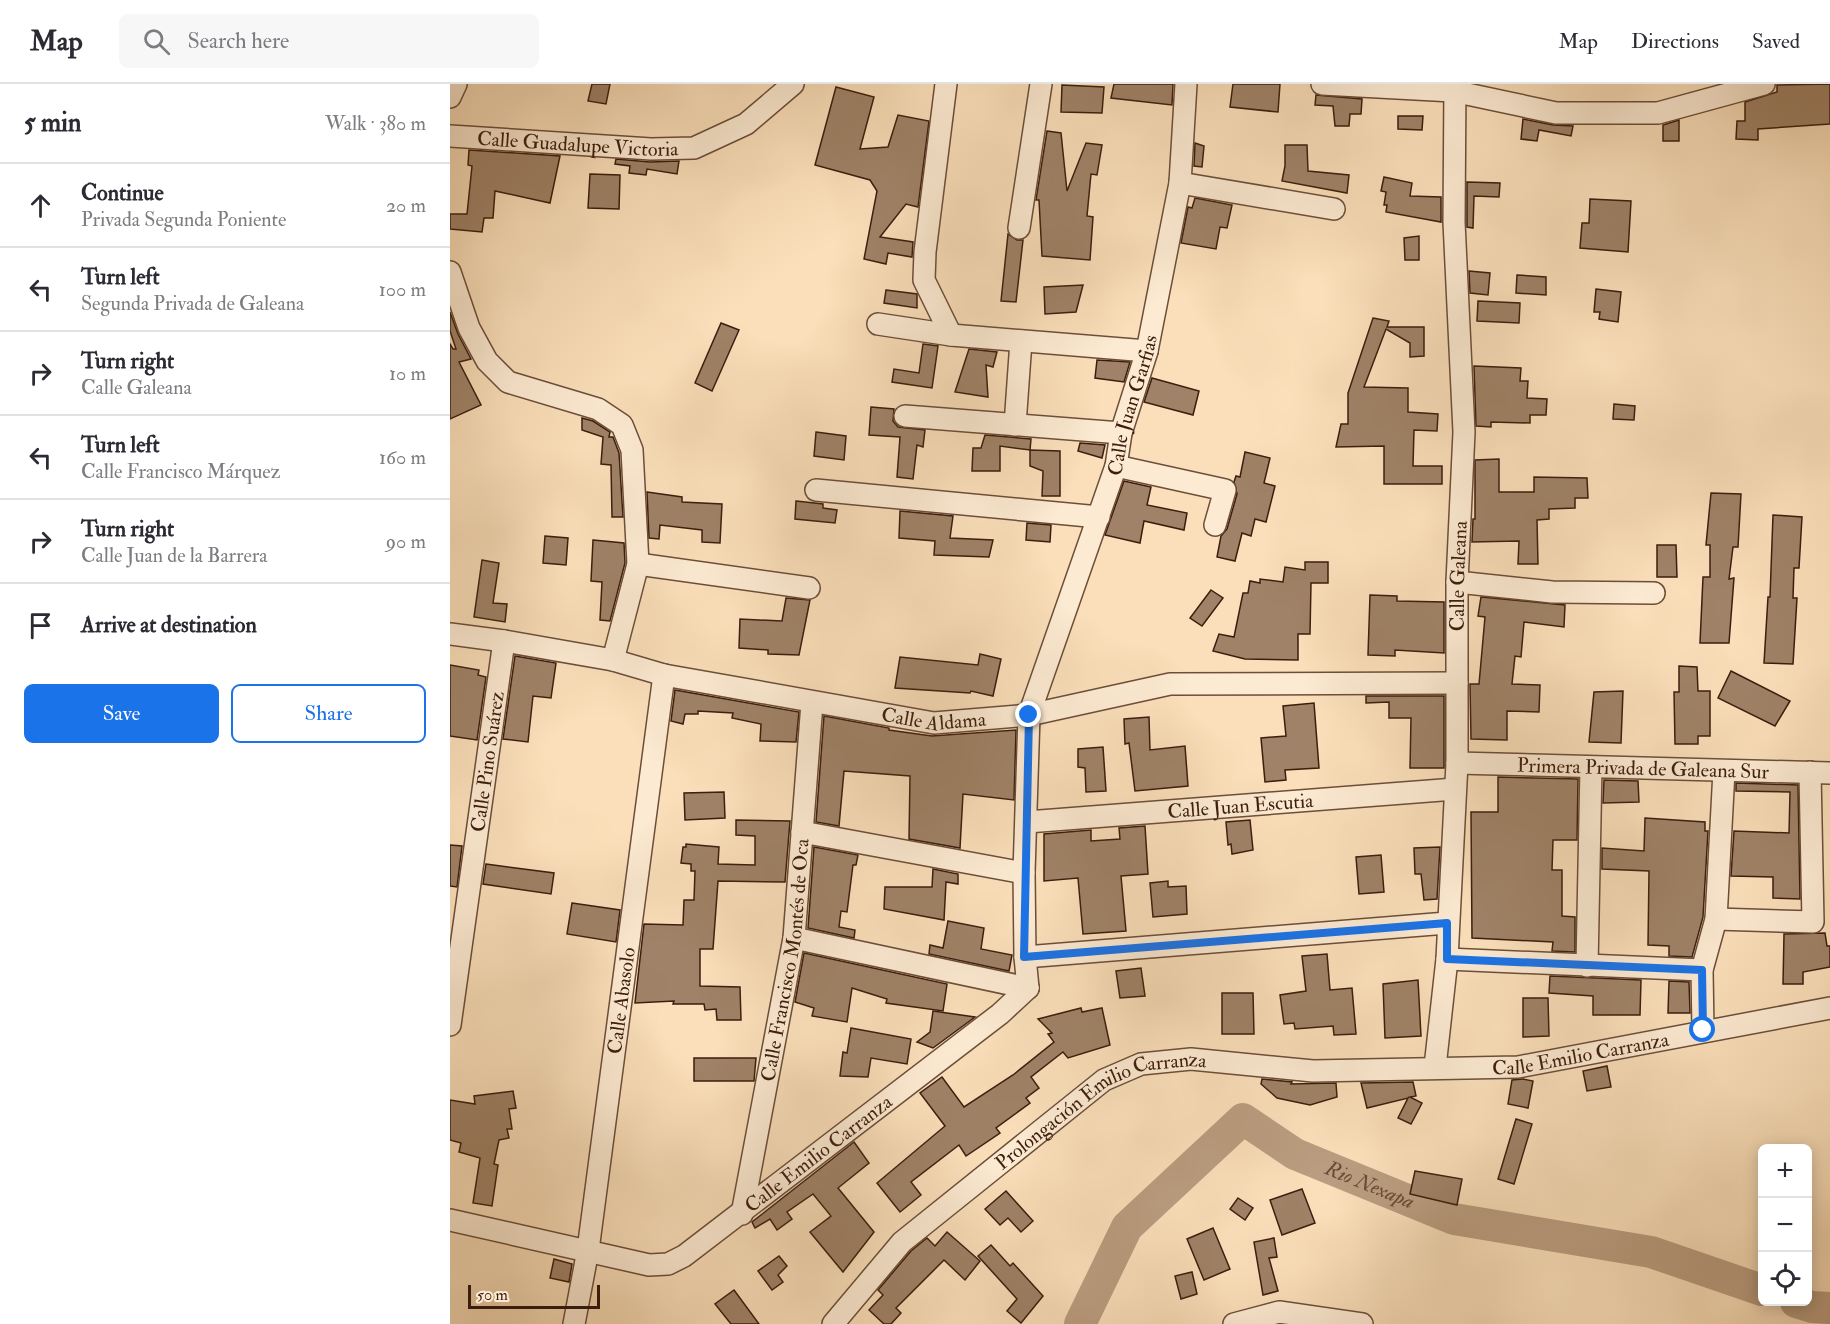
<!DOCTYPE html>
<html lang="en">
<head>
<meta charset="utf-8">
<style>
	:root { --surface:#fff; --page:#f7f7f7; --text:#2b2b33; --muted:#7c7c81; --line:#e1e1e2; --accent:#1a73e8 }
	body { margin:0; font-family:"IM FELL Double Pica",serif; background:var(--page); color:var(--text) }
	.controls { position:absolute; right:18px; bottom:18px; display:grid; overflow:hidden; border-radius:9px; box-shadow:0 3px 15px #0003 }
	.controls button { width:54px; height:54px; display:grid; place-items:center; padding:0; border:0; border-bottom:2px solid var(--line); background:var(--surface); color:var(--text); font:30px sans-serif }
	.scale { position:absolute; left:18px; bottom:15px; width:132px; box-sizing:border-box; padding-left:6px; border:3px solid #3d1d0e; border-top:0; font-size:16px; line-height:21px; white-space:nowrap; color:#3d1d0e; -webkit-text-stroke:4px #fcead2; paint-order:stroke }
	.stop { position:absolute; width:18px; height:18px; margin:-14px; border:4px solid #1a73e8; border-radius:50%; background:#fff }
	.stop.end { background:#1a73e8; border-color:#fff; box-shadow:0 2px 6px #0008 }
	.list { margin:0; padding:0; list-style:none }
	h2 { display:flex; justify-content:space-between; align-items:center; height:78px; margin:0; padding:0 24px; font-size:26px }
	h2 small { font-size:20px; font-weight:400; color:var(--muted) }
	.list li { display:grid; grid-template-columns:39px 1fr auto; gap:18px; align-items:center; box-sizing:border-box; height:84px; padding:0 24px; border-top:2px solid var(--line) }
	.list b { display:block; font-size:22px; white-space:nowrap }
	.list p { margin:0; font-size:20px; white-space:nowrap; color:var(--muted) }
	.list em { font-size:20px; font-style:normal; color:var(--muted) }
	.actions { display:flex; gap:12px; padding:18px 24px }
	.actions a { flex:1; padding:14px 0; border:2px solid var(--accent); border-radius:9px; text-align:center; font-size:21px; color:var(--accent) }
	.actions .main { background:var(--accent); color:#fff }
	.icon { flex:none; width:33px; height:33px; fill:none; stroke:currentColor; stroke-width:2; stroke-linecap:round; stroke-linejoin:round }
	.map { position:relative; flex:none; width:1380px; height:1240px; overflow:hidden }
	header { display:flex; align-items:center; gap:36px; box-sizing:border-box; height:84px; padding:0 30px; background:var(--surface); border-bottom:2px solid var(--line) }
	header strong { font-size:28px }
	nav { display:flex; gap:33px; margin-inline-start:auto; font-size:21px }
	.search { width:420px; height:54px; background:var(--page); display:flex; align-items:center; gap:15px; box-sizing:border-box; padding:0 21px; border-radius:9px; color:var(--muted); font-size:22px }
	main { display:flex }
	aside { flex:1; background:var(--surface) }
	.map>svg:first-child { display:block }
</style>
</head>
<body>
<header>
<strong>Map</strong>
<div class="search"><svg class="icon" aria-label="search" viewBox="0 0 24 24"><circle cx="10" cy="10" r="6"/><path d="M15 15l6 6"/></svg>Search here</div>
<nav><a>Map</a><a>Directions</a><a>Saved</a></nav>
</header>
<main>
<aside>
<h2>5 min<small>Walk · 380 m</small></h2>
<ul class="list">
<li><svg class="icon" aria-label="ahead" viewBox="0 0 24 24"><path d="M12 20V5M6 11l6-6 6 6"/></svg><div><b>Continue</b><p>Privada Segunda Poniente</p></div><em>20 m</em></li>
<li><svg class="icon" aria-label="left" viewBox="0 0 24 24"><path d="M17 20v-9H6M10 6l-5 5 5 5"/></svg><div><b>Turn left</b><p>Segunda Privada de Galeana</p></div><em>100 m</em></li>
<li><svg class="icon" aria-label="right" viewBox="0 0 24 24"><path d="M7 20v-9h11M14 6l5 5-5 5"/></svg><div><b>Turn right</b><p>Calle Galeana</p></div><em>10 m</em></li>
<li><svg class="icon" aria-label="left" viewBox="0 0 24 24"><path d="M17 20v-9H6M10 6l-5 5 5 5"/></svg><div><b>Turn left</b><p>Calle Francisco Márquez</p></div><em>160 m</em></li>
<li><svg class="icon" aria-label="right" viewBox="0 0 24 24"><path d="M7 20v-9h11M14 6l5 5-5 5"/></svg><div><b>Turn right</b><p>Calle Juan de la Barrera</p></div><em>90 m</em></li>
<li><svg class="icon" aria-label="arrive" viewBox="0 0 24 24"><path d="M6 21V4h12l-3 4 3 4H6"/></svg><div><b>Arrive at destination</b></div></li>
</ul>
<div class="actions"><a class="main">Save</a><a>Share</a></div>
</aside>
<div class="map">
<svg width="1380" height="1240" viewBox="0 0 1380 1240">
	<rect width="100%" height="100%" fill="#fadfba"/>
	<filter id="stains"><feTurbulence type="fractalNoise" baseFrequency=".00333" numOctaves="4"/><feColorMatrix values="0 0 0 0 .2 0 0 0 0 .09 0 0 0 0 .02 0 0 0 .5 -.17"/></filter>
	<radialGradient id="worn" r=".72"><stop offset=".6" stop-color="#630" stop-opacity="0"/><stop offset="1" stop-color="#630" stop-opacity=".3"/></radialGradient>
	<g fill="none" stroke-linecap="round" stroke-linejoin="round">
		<g stroke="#ba9d80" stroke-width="32">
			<path d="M1346,1218L1362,1223L1380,1224"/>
			<path id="s1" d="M630,1240L677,1143L793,1035L845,1070L1004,1135L1201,1168L1312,1206"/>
		</g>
	</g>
	<g fill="#9f8267" stroke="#3d1d0e" stroke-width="1.5">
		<path d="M142,0H160L156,20L138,17Z"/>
		<path d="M664,0H723L722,21L661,14Z"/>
		<path d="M783,0H830L828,28L780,23Z"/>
		<path d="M1380,0V40L1308,45V56L1286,55L1287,37H1295V18L1327,8V1Z"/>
		<path d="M612,1L654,3L652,29L611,28Z"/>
		<path d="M386,3L424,13L410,65L438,63L448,31L479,37L468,123L456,120L430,153L463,158L462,173L438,169L436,180L414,175L427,107L420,96L365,81Z"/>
		<path d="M866,11L912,15L911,30H900L899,42H885L883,22L865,21Z"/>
		<path d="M948,32H973L972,46L948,45Z"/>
		<path d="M1073,35L1103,41L1123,42L1121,52L1089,46L1087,57L1071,55Z"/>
		<path d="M1229,36V57H1213V41Z"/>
		<path d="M597,47L611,49L617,107L636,59L652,61L647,91L641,90L637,132L643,133L640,176L592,172L589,116H586Z"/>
		<path d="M745,59L754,62L752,83L744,82Z"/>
		<path d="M835,61H857L858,87L899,91L897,109L832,97L835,82Z"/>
		<path d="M19,66L110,72L100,119L45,107L43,134H34L32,148L0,145V130H17L22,82L18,81Z"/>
		<path d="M166,75L200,78L229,77L227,90L197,85L196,91L179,89L180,82L165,80Z"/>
		<path d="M140,90L170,91L169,125L138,124Z"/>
		<path d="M934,93L962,99L960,112L991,113V138L936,128L937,121H934L936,108L931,107Z"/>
		<path d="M1017,98L1050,99L1049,113L1024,112L1023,144L1017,143Z"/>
		<path d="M745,114L782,121L777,144L770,143L766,165L731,159L738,123L742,124Z"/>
		<path d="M1140,115L1181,117L1178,168L1130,164L1132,139H1139Z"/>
		<path d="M558,150L567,156H573L566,218L551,217Z"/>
		<path d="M969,152V176H955L954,154Z"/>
		<path d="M1019,187L1040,189L1038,211L1020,209Z"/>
		<path d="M1067,191L1096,193V211L1066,209Z"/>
		<path d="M633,201L626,228L595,230L594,203Z"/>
		<path d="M1146,205L1171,208L1168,238L1149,235L1150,228H1144Z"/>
		<path d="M436,206L467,210V224L434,219Z"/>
		<path d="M1028,217L1070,219L1069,239L1027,237Z"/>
		<path d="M0,228L8,250L21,275L9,278L31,321L0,335V260L3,265H6L0,247Z"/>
		<path d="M923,234L939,237L937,243H974V272L960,273V259L936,245L914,303L958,304V328L988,330L987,347L964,346L963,382H992V400H934V362L886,363L891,340H898V309Z"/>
		<path d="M271,239L289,246L262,307L245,299Z"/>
		<path d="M473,260L488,262L482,304L442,298L444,285L469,289Z"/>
		<path d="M519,265L547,268L543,283L536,281L538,313L505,308Z"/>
		<path d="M647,276L680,278L674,298L645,294Z"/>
		<path d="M1024,282L1071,284L1070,297H1078L1077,314L1097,315L1096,331H1080V339L1041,338V343L1026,342Z"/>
		<path d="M702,294L749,307L743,331L694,318Z"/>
		<path d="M1164,320L1185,322L1184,336L1163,335Z"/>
		<path d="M421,323L444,325L443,337L448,343L475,346L473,363L467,361L463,395L447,393L450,353L419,351Z"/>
		<path d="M132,334L143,337L160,348L159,353H163L169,369L173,433H162L161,381L151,380L153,353L132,346Z"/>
		<path d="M366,348L396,352L394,376L364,372Z"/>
		<path d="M535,351L581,355L580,366L550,362V387H522L523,364H531Z"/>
		<path d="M630,359L655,361L652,374L628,367Z"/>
		<path d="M580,366L610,367V412H592L593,387L580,382Z"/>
		<path d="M795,368L820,374L814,399L825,402L816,438L805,435L801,452L792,449L785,477L767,473L771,452L777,445L787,410L784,398L786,392L790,393Z"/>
		<path d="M1049,375V408H1084V393L1137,394L1138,414H1125V424L1099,425V435L1087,436L1088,480H1068L1069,457L1022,458L1023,435H1025V376Z"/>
		<path d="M674,397L701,403L697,421L737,429L734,446L694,437L690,459L655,451Z"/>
		<path d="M197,408L232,413V418L272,420L270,459L252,458V446L210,441L209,455L199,454Z"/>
		<path d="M1261,409L1291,410L1288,463H1283L1279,495L1284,494L1279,559H1250L1253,493H1260V461H1256Z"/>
		<path d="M346,417L373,420V424L387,426L385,439L345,435Z"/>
		<path d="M450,427L503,432L500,454L543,456L539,473L484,471L485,457L449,454Z"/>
		<path d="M1323,431L1352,433L1349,484H1344L1343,514H1347L1343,580L1314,579L1318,513H1320Z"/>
		<path d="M577,439L601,441L600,458L576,456Z"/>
		<path d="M95,452L118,454L116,481L93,479Z"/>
		<path d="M143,456L174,459L175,479L160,537L150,536L152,498L141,497Z"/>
		<path d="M1207,461H1226L1227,493H1207Z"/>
		<path d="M32,476L49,479L43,519L57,520L55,538L24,533Z"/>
		<path d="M855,478H878V499H861L860,550H848V576L795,575L763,567L769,550L784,553L793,509H798L800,497L810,499V495L833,498L835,483L855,486Z"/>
		<path d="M761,506L773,514L752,542L740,534Z"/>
		<path d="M920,511L947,512V517L994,518V569L945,566V572L918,571Z"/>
		<path d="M1031,513L1115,521L1114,543L1074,538L1071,573L1065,572L1062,600L1090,601L1089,628L1057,627V656L1021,655L1020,600H1029L1035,533L1028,532Z"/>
		<path d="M336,514L360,516L349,571L318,570V566L289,564L290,535L332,537Z"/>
		<path d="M530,570L551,575L543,612L521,607L520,609L445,604L450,573L528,581Z"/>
		<path d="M65,572L106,579L101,614L83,612L78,658L53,655Z"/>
		<path d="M0,581L29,586L28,591L36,593L27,656L0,652Z"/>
		<path d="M1229,582L1247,583L1248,607H1260V652H1248V660H1225L1224,608H1229Z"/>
		<path d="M1281,587L1340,617L1325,642L1268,614Z"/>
		<path d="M225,606L349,628L346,658L310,657L311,640L282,634L283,629L248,627V630H235L233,640L221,637Z"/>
		<path d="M1173,607L1171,659L1139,658L1144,608Z"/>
		<path d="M916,612H994V684H960L961,634H939V618L916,619Z"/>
		<path d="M864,619L869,684L835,686L836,696L815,698L811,654L836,652L833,622Z"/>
		<path d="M374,632L439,644V646L482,652L566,646L564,716L513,710L510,764L459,755L460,692L394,687L389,742L366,738Z"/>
		<path d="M699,633L700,666L735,662L738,702L685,707L679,659L675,660L674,635Z"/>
		<path d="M653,663L656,707L636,708L635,684L628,683V665Z"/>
		<path d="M1048,693L1128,695L1127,756H1103L1102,786H1112V832L1125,833V868L1102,867L1103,858L1022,854L1021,728H1048Z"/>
		<path d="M1154,696L1188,697L1189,718L1153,719Z"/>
		<path d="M1286,699L1348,701L1350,815L1323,814V793L1281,792L1284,747L1339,749L1340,708L1286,707Z"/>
		<path d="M274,708L275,734L235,736L234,709Z"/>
		<path d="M1195,734L1255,738V747H1258L1253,833L1242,873L1219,872V862L1198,861L1199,787L1152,785V764L1194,767Z"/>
		<path d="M286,736L340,737L335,798L268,797L263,865H250V902L290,903L291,936H267L266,925L255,926L254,920H223L224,917L185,919L194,840L233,841L234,816H244L245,787H241V780L231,779L233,763H236V760L269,763L268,780L305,781V752L286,751Z"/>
		<path d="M800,736L803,766L782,770L781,760L778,761L776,738Z"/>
		<path d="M695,742L698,790L671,792L676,847L633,850L628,794L594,797V750L641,746V757L670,755L669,744Z"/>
		<path d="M0,761L12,762L7,803L0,802Z"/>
		<path d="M364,763L408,771L406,781H403L397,828L391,827L389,843L405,846L404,854L358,844Z"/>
		<path d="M990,763L987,815L974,816L971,790H965L964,764Z"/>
		<path d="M931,771L934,808L909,810L906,773Z"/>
		<path d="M36,780L104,789L101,810L33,800Z"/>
		<path d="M483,785L508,790V800L496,798L494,836L434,825L435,803H482Z"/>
		<path d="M718,797V803L736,802L737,830L703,833L700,799Z"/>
		<path d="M122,819L170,826L166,858L117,850Z"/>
		<path d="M498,837L534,844L531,865L562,871L559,887L479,870L480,861L493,864Z"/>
		<path d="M1375,849L1377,862H1380V883L1353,888V900H1333L1334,850Z"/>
		<path d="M354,869L497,900L493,927L436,919L437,915L402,904L397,938L362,932L364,924L345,918Z"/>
		<path d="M877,870L880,906L902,904L906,950L884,951L883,942L845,945L844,939L834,940L830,911L856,907L852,872Z"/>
		<path d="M691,884L695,912L670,914L666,887Z"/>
		<path d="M1100,892L1191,896L1190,931H1143V912L1099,909Z"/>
		<path d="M968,896L971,952L935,954L933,900Z"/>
		<path d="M1219,897L1239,898L1240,929H1218Z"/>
		<path d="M772,909H803L804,950H772Z"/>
		<path d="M1073,914H1098L1099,952L1073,953Z"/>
		<path d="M631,924L632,928L652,924L660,961L618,974L613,968L581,993L589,1004L576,1014L580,1019L546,1044L550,1049L516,1072L509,1061L461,1098L471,1111L450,1128L427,1099L495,1042L470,1009L492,993L514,1023L563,991L604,958L598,950L602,949L588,935Z"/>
		<path d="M483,927L525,933L483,964L467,958L480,948Z"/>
		<path d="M401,944L461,955L457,980L421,974L418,993L390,992L393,968L397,969Z"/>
		<path d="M244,974H306L304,997H244Z"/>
		<path d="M1157,982L1161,1003L1137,1007L1133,987Z"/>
		<path d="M812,995L842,998L841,1000L886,999L887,1013L860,1021L827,1014L811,1000Z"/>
		<path d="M1073,995L1083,997L1078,1024L1058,1020L1062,996Z"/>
		<path d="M963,998L966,1012L960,1013L972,1019L961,1040L948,1034L958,1014L917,1024L911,999Z"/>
		<path d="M63,1007L66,1024L59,1025L62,1045H57L59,1054L49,1056L44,1080L48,1081L42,1122L23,1119L30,1074L9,1068L11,1059L0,1056V1016L25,1020L24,1012Z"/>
		<path d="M1066,1035L1082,1040L1064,1100L1048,1095Z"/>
		<path d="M404,1058L419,1079L388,1104L424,1148L393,1188L360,1148L381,1132L363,1110L337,1128L342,1135L327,1146L320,1135L305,1144L302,1138Z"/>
		<path d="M965,1087L1012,1095L1007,1121L960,1110Z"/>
		<path d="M852,1105L865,1139L832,1151L820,1116Z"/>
		<path d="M556,1107L583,1137L571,1148L558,1134L550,1141L535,1125Z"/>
		<path d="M788,1114L803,1124L795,1136L780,1125Z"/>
		<path d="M763,1144L780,1185L754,1196L737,1155Z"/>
		<path d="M497,1148L530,1177L515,1196L494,1176L446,1224L451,1229L441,1240H434L419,1226L433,1211L428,1206L461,1167L477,1154L485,1162Z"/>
		<path d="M824,1154L827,1173L819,1174L828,1207L813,1211L804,1158Z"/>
		<path d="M541,1161L560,1182L563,1179L593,1212L571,1239L557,1227L567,1215L528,1172Z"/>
		<path d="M329,1172L337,1182L328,1191L333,1198L322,1206L308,1187Z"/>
		<path d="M104,1175L122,1180L119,1198L100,1194Z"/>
		<path d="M742,1188L747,1210L731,1215L725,1192Z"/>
		<path d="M284,1206L309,1240H281L265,1220Z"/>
	</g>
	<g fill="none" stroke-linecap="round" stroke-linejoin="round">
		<g stroke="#6c4e39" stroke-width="24">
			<g id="minor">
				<path d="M496,0L475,168L474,196L501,251"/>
				<path d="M872,0L1003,7L1106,29H1208L1314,0"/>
				<path d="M0,13L6,0"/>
				<path id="s2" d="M0,52L201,65L244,64L296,40L343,0"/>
				<path d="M730,99L884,125"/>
				<path d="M569,144L591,0"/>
				<path d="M0,188L19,244L37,277L58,298L148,325L172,341L182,366L188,480L163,576"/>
				<path d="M428,240L501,251L697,267"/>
				<path d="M455,332L671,349"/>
				<path d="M565,341L571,257"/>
				<path d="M666,382L775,406L765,441"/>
				<path d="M366,406L649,433"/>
				<path d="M188,480L359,504"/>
				<path d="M1007,498L1102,508L1204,509"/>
				<path id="s3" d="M0,550L54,557L163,576L214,591L484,639L579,631L720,600L1007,599"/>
				<path id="s4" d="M1007,679L1380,689"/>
				<path id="s5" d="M577,738L1005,705"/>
				<path d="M352,748L574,789"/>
				<path d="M1266,835L1363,838L1360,688"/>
				<path d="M344,854L578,904"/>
				<path d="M575,873L997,839"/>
				<path d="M997,875L1252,886"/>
				<path d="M1137,882L1141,683"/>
				<path id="s6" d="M578,904L575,873L574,789L579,631L666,382L671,349L697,267L730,99L736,0"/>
				<path id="s7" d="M0,941L54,557"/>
				<path d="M1253,946L1252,886L1266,835L1274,687"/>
				<path id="s8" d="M985,983L997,875L1007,679V498L1014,348L1004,138L1005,0"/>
				<path id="s9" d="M292,1130L344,854L362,619"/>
				<path id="s10" d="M0,1136L199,1181L218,1180L234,1172L550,930L578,904"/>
				<path id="s11" d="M124,1240L138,1166L214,591"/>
				<path id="s12" d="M383,1240L452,1158L654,996L691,980L741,975L863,987L1068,983L1380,924"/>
				<path d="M784,1240L829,1228L912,1240"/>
			</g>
		</g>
		<use href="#minor" stroke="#fcead2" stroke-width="21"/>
	</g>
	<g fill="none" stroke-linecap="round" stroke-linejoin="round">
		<path stroke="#1a73e8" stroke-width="8" d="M579,631L574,873L997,839V875L1252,886L1253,946"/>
	</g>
	<g text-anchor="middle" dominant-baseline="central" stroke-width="4.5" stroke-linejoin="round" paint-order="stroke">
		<g font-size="20" fill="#3d1d0e" stroke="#fcead2">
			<text stroke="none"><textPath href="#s2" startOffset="128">Calle Guadalupe Victoria</textPath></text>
			<text stroke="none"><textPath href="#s6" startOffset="600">Calle Juan Garfias</textPath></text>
			<text stroke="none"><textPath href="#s8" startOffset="492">Calle Galeana</textPath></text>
			<text stroke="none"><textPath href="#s3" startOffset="492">Calle Aldama</textPath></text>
			<text stroke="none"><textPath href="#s7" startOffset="266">Calle Pino Suárez</textPath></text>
			<text stroke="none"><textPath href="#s4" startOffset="186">Primera Privada de Galeana Sur</textPath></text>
			<text stroke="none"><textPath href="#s5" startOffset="214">Calle Juan Escutia</textPath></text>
			<text stroke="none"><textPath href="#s9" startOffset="258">Calle Francisco Montés de Oca</textPath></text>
			<text stroke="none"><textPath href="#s11" startOffset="327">Calle Abasolo</textPath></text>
			<text stroke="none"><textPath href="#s12" startOffset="848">Calle Emilio Carranza</textPath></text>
			<text stroke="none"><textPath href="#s12" startOffset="351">Prolongación Emilio Carranza</textPath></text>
			<text stroke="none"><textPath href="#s10" startOffset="410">Calle Emilio Carranza</textPath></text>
		</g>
		<g font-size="21" font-style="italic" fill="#694a36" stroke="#fcead2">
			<text stroke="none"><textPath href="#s1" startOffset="410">Rio Nexapa</textPath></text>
		</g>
	</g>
	<rect width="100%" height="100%" filter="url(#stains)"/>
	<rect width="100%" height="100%" fill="url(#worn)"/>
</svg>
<div class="controls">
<button>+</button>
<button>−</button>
<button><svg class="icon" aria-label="locate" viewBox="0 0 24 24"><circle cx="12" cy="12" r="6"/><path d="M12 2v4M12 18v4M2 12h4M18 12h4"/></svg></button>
</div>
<div class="scale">50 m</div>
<div class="stop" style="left:1253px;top:946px"></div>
<div class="stop end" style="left:579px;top:631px"></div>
</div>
</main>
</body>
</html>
